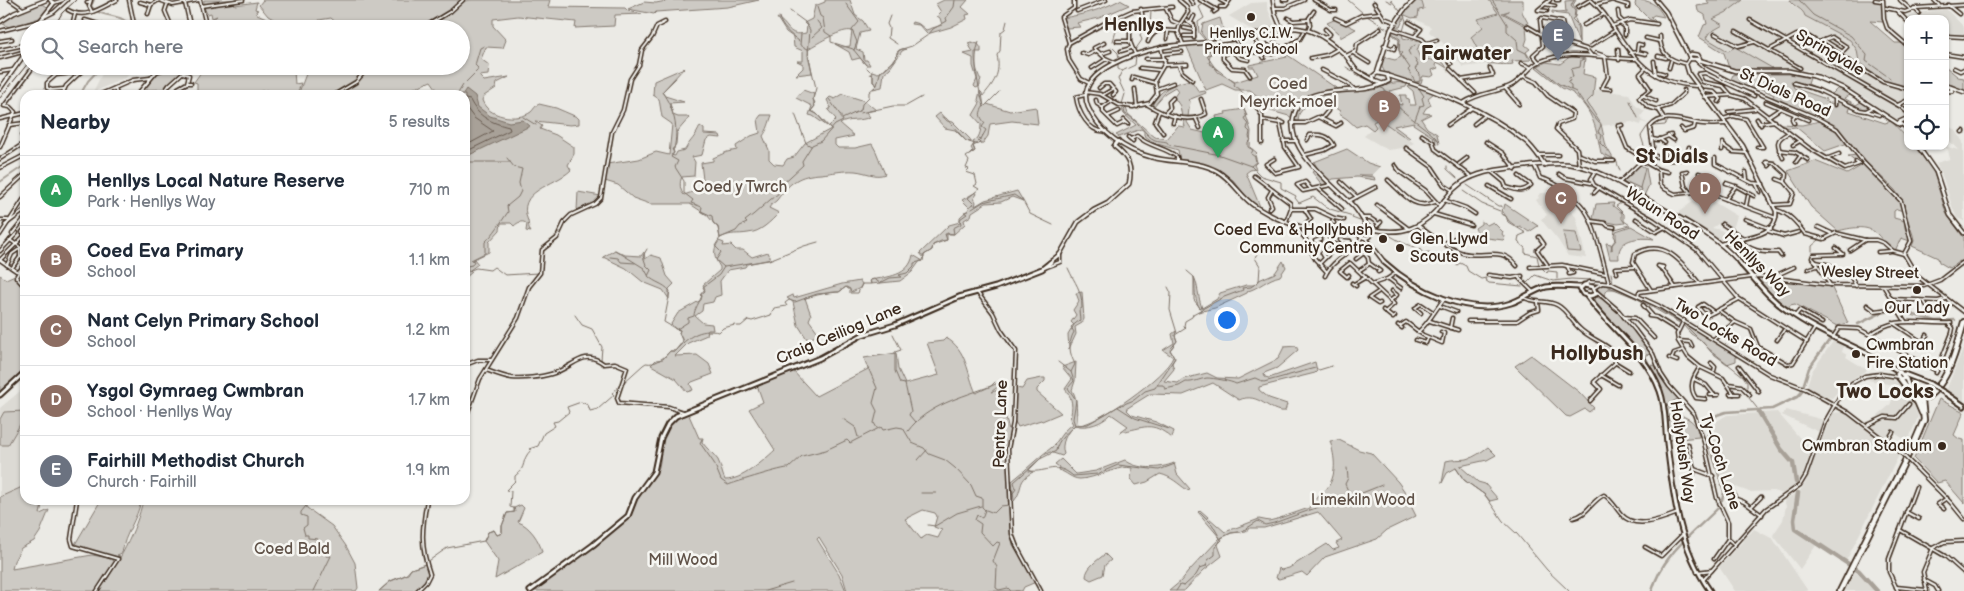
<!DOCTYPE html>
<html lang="en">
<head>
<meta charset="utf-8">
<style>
	:root { --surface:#fff; --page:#f2f2f3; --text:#1f2937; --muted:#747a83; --line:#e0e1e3; --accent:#3b2a1e }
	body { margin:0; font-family:"Balsamiq Sans",sans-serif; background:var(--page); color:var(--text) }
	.controls { position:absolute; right:15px; top:15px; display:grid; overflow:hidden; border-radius:10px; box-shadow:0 1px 4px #0004 }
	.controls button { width:45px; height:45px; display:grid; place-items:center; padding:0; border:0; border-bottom:1px solid var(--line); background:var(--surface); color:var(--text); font:25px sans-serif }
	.you { position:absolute; left:1226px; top:319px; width:18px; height:18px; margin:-12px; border:4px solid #fff; border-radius:50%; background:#1a73e8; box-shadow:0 0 0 8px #1a73e833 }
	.badge { display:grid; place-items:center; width:32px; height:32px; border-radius:50%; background:var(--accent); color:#fff; font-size:16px; font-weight:700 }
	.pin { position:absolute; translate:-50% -41px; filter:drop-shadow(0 1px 2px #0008) }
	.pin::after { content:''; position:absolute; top:26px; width:18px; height:15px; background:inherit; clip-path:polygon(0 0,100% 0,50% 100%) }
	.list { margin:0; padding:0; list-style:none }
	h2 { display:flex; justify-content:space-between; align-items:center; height:65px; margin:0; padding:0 20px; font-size:21px }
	h2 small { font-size:16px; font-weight:400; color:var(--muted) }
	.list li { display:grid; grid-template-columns:32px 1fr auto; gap:15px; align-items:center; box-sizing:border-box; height:70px; padding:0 20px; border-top:1px solid var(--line) }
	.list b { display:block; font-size:19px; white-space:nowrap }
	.list p { margin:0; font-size:16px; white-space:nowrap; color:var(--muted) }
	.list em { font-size:16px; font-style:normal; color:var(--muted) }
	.icon { flex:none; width:28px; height:28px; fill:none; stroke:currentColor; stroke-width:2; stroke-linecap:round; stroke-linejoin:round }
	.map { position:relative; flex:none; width:1964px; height:591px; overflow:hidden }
	.search { position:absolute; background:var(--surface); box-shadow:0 1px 4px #0004; left:20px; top:20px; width:450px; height:55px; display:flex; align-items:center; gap:12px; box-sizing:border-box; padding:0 18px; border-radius:28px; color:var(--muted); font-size:19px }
	.panel { position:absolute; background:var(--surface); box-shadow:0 1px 4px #0004; left:20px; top:90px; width:450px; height:415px; border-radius:15px }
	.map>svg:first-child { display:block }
</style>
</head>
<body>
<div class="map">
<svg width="1964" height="591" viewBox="0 0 1964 591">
	<rect width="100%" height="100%" fill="#ebeae5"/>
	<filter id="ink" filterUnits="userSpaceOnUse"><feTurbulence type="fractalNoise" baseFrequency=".02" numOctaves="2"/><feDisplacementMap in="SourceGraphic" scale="10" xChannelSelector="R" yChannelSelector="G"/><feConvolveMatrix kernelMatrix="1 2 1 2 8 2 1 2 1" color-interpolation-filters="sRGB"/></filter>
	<g filter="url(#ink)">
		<g fill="#dcdad4">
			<path d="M1423,0H1489L1498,14L1478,18L1483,27L1471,37L1479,52L1488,64L1463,67L1442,42L1429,32L1431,27L1413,18L1418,17L1419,10L1424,9Z"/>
			<path d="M1743,0H1790L1792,5L1850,40L1857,50L1859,62L1868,70L1865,72L1891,86L1908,89V117L1894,119L1872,105L1868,99L1824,76L1808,70L1772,68L1755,60L1728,51L1705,38L1709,33L1722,26L1712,19L1727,12Z"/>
			<path d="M1267,2V7L1275,26L1255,32L1229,16L1251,3Z"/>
			<path d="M1946,9L1964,27V36H1945V19H1908V22L1903,18L1918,13Z"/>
			<path d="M106,66H132L127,77L93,92Z"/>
			<path d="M1593,89L1629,94L1636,106L1645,111L1641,116L1643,121L1649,124L1642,122L1641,125L1632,122L1601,126L1586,103Z"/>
			<path d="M1381,121L1414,143L1403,148L1388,150L1364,136Z"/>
			<path d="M1945,126L1955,129L1963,142L1964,221L1957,218L1953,209L1943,178L1936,163L1950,159L1948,150L1945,146L1958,150L1945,136Z"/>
			<path d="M1540,193H1548L1557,197L1576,217L1586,258L1568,256L1558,240L1543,222L1541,219L1547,215L1536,200L1539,198L1538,196Z"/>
			<path d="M1704,196L1737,216L1733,229L1729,231L1718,224L1712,228L1721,230L1731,238L1721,241L1676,214L1691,203Z"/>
			<path d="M1834,340L1844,345L1842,352L1847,355L1846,357L1867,370L1846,383L1832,398L1826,397L1806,388L1812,371Z"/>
			<path d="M1964,346V403L1946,391Z"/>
			<path d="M1873,376H1884L1896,381L1914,404L1918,417L1908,441L1894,433L1889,441L1866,422L1879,417L1878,415L1890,405L1898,386L1868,380Z"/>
			<path d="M25,387V483L20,488L0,497V408Z"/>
			<path d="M1786,410L1824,420L1819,432L1782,415Z"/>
			<path d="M1777,412L1811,451L1800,483L1783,494L1773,491L1749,492L1723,482L1712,438L1717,421L1727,415Z"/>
			<path d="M1843,412L1857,420L1899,455L1846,561L1817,544L1800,569L1773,535L1783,520L1786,506L1784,500L1800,491L1805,484L1832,413Z"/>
			<path d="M1754,529L1773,539L1808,591H1735L1719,567Z"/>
			<path d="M1855,572L1863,577L1876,591H1845Z"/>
		</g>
		<g fill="#cdcac4" stroke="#847a71" fill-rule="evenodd">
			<path d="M204,0H233L235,5L257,2L255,9L258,10L256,11L257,14L271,20V24L280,23L268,16L259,5L263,0H462C439,34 375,29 340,29L339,25L331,18L319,20L318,29H215L213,19L217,16L212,18L211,13L207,14L204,7L213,4L204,5Z"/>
			<path d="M471,0H550L548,7L625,8L628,11L642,14L615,15L614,26L575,28L576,22L518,16L493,19V26L506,40L503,48L486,47L481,59L489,65L488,75L479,76L484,81L509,77L497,83L496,88L484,96L482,100C487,117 517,122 531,112C534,109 535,106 539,104L556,108L577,117L579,119V124L570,125L535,121L542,126L540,129L556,135L574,147V154L568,165L571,170C555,186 515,190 528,221C529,225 528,228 531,232L526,231L527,224C523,220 518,222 514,226L511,223H501L500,230L489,242V252L474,259L478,264L470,270L472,272L465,278V281V95H416L414,93L418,90L423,94L436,93V88L431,81L405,92L383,95H335L355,83L369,66H461V29H423L464,1Z"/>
			<path d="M671,0H759L728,7L656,12L654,14L628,9L644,2L656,3Z"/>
			<path d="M825,0H850L855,15L863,21L869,31L860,33L856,49L863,52L864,60H867L870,65H866L860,58L852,60L849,52L835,44L842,47L850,46L852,31C842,28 818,43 808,49L812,73L796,75L803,68V64L797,61H803V51L794,47L793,37L786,32L777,18C790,25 787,37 806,33L807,26L804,23L812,19L815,6L825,2Z"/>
			<path d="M944,0H968L962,7L970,14L966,15L967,19L951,27L927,34L919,25L911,24L912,22L919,24L926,30L942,25L940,18L937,16L941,12L936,4Z"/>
			<path d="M1120,0L1129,5L1099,18L1077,23L1080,27L1067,28L1062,18C1082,15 1101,10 1120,0Z"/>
			<path d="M1417,0L1422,2L1424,9L1419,10L1418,17L1412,18L1405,15L1400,27H1396C1396,17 1408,7 1417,0Z"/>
			<path d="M1489,0H1523V8L1522,12L1528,23L1527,25L1504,13L1509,11L1502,13L1526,26L1527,39L1525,45L1530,49L1526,52L1531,60L1512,61L1513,64C1504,66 1497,63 1488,64L1479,52L1471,37L1483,27L1478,19L1498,13Z"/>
			<path d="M1576,0L1573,5L1576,11L1575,17L1572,19L1577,24L1579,43L1568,15L1552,13V11L1566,13L1565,1Z"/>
			<path d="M1636,0C1650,0 1657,4 1664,17L1654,15L1651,17L1657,23L1649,19L1635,5Z"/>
			<path d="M1707,0H1743L1727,12L1713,19L1723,25L1709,33L1706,38L1728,51L1735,47L1772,68V70H1736L1729,68L1724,53L1699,37L1704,25L1707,24L1705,15L1698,11L1697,6L1709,4Z"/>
			<path d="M1790,0H1870L1883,2V22L1870,21L1895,43H1902L1908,47V87L1889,83L1867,71L1868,70L1859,62L1857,50L1850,40L1805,16C1803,8 1793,7 1790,0Z"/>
			<path d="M41,3L49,8L42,17L11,28L1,23L23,10Z"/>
			<path d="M1220,18L1223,28L1230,39L1207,41L1201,33L1203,24Z"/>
			<path d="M1336,19L1356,29L1340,38V35L1327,23Z"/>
			<path d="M1394,30L1402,32L1403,38L1417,41L1418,38L1423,41L1420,42L1417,51L1420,58L1443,62L1447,68L1439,63L1435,64L1438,68L1432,70L1434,75L1431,77L1423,76L1421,83C1412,83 1387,80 1383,69C1381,66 1383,60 1383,57L1395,60L1401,57L1398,47L1399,40L1392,34Z"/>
			<path d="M1261,37L1342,92C1352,92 1362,92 1373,90C1385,88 1392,79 1407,84L1406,87L1390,91L1388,93C1390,100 1396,104 1402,105L1400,95H1406V98L1409,99L1410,105H1416L1413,91L1408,87L1410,84L1434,93L1428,98L1431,105L1426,108L1423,113L1431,114L1421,119L1427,128L1437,134L1439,144L1435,143L1436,139L1413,124L1414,122L1394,126L1410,138L1408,139L1379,119L1373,122L1376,127L1373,130L1365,124L1356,127L1347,119L1339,114L1340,111C1328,102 1318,104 1305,106L1299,114L1298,122L1289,116L1271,111L1265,102L1250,90H1235L1222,84L1206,90L1186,45L1205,44L1211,52L1209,59L1218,72L1235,82L1258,75L1254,67H1249V65L1287,57L1259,38Z"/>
			<path d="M971,42L978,44L981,48V52H975C975,63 976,71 981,80L980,81V86L976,88L974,86L977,79L973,66V58L964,54L973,52L968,43Z"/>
			<path d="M902,49H906L902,51L890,68L884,73L882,87L873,89L877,85L873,82V75L871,74L872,71L878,73L880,72L896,58L897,52Z"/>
			<path d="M1571,56L1585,59L1583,74L1595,77L1593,96L1587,102L1601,124L1606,146L1614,160L1610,161L1601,153C1596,129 1594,111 1573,94V93L1562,88L1536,67L1546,62L1560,64Z"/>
			<path d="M173,66H189L165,89L146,90L143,95H139L158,72Z"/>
			<path d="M197,66H306L294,71L295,84L301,83L297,95H184L197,91V83L194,82L204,68Z"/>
			<path d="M309,66H367L355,81L333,95H298Z"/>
			<path d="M1945,66L1958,77L1964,78V91L1945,81Z"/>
			<path d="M684,68L662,92L665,96L684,102L670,103L673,115L678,117H688L689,118L677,132L676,144L673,149L674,153L671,155L675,156L677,152L685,150C690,140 696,137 700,126L704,129V134L720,135L721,138L711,137L706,140L702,155L692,157L695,162L694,176L682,177C679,182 680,191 684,195L704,188L701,163L713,161V158L727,152L737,150L736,146L751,136L760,133L758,119L761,115H772C769,123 768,129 763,136L769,150V159L774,164L783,165L787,159L794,157L805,143L831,129L829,126L836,119L828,110L831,108L827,100L830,97L835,99L843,94L865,101L876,110L866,112L870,117C860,122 849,118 840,124L854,136L835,140V145L838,148H855L872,144C878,153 880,164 885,174C876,178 866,172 855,171C844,170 832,173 821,174C799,175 790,182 777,200C774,203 771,204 769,208L779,213C770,222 761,232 748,233C737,235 732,232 720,238L718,228L707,215L690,204H650L633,198L618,185L605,181L607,164L639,159L656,152L669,155L672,124L662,117L659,99L653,95L654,81Z"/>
			<path d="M1737,74H1789L1810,78L1808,84L1832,94L1838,88L1850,95L1844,98L1856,105L1861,102L1870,107L1865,110L1851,106L1849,111L1885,123L1891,121L1908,139V146H1914L1933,170L1946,213L1964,238V269L1960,261L1949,268L1939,262L1938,258L1912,246L1914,241L1913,235L1904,209L1903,206L1905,205L1895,190L1866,162L1834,125L1772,98L1774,95L1757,87L1754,89L1730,81L1733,75ZM1791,81L1806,84V86L1834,96L1836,98L1835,104L1826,102V99L1794,88Z"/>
			<path d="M1191,80L1199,92L1205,91L1206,93L1188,100L1190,101L1188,117H1182L1180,106L1174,97L1178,91L1175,87L1165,93L1153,107L1152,106C1158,90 1174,83 1191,80Z"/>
			<path d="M803,90L814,94L813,99L815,103L813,104L815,106L811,111L817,114L827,126L813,116L809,115L812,106L796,98Z"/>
			<path d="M980,91L982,93L984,107L987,104L1010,111L1036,107L1038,124L1012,121L990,124L988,136L983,143L974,144L973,146L975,151L969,155L973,151L971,148L974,144L973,142C979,139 981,132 981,124L973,115L980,103L978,100Z"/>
			<path d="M1124,107L1126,108L1128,114L1150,133L1155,137L1167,139L1178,126L1185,127L1183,119H1188L1187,122L1192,130L1205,133L1211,125L1217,120L1216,116L1226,114L1225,112L1244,109L1251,131L1250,147L1257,153L1255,155L1257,162L1254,165L1256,169L1250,170L1246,173L1261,209L1247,197L1233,180L1222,172L1206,165L1180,161L1178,150L1154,143L1144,135V131L1141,129L1119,137L1116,135L1136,125L1124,114L1122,110Z"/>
			<path d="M940,113L947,121L953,122L971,140V142L966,141L955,130L945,128L935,117Z"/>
			<path d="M1820,121L1836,131L1848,143L1825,151L1796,127L1786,128L1781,124L1802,125Z"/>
			<path d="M1347,149L1368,163L1380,167L1372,175H1358L1374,177L1375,180L1357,177L1333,179L1323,186L1312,172L1318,169L1314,162Z"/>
			<path d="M1857,155L1896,195L1903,211L1897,209L1894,211V218L1905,221V228L1910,241L1901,238L1895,251C1887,247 1883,240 1877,234C1867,224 1850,228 1838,231L1811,207L1788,171L1815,161L1847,174L1861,166L1848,156Z"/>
			<path d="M1640,165L1646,168L1649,185L1644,196L1622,181Z"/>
			<path d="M1017,191L1023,201L1012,197L1001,202L986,203L972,212L971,216L964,220L965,224L954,234L947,233V240L941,241L933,245L932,250L924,255V258L920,253L949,225L960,222V217L970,208L962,200L976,192L977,194L974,198L976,202L975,206L985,200Z"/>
			<path d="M578,192L601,196C598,205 586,207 577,210Z"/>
			<path d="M1614,203L1613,206L1622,213V219L1625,223L1618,224L1593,219L1596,204Z"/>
			<path d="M1505,204L1538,226L1529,232L1520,226L1517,227L1509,221L1503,212Z"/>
			<path d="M1481,221L1487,225L1493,222L1503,232L1502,234L1505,238L1503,240L1487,238L1480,239L1475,228L1481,224Z"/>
			<path d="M1631,226L1654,239C1639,237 1616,238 1619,259H1610L1606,243L1611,244L1612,250V245L1616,240V231Z"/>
			<path d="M1563,232L1576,233L1581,252L1567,251Z"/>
			<path d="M719,241L724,243L723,246L731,245L736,250H743L752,257L768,252L771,259L747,264L745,267L728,270L720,281L721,295L715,297L713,302L703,304L702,311L695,316L703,323L712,324L713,330H708L707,335L688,343L675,356L697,355L709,364L713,374L692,382L690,384L693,390L687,392L676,379L651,365L656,360L663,359L670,351H675L683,341L679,333L680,330L675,329L671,324L678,313L701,300L702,296L700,295L705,289L703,285L720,270V267C714,258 712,250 719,241Z"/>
			<path d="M615,250L625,255L641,256L644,252L645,259L651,255L661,258L667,276L674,284L669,289V299L663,290L643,282L626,268L603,257Z"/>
			<path d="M913,255L923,261H920L912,272L900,281L871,284L870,280C888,277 909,276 913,255Z"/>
			<path d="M1283,261L1286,267L1280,276C1267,279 1259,288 1248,291L1247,293L1215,308L1198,312L1201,310C1193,298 1196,289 1194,277C1198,284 1198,298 1202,308L1217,299L1220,293L1246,285H1254L1259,280L1275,273Z"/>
			<path d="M17,274L15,278L21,283L25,293V371L0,393V275L6,279Z"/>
			<path d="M1758,277H1766L1831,286L1848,323L1837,326L1795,304L1790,305L1788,309L1757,281Z"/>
			<path d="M860,281L862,284L860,288L852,292L846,287L839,292C833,291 813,296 805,298L811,315L809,320L820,335L807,339L798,325L793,302L787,298L793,295L794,298L842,284Z"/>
			<path d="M1600,284L1616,287L1656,306L1732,353L1736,357V361L1727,364L1711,352L1701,340L1691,334L1683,325L1636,298L1617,289H1608L1603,297L1596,287Z"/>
			<path d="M1082,292L1084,319L1082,323L1075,327L1076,334L1069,349L1068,335L1074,325L1071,322L1076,315L1073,310L1079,301L1076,293Z"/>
			<path d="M1595,297C1615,299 1641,338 1653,354L1645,355L1650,365L1657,366L1679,398L1667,405C1679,419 1697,415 1699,437L1670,440C1667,421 1665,402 1658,384C1646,352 1615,327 1593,303Z"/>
			<path d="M1176,331L1175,336L1177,341L1170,350L1175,358L1172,363L1174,369L1164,381L1178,383L1183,379L1207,373L1217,378L1238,379L1278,359L1284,347L1296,346L1298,350L1277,368L1264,373L1265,377L1269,378L1315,362L1317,371L1315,373L1259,387V390L1269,398L1287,404L1285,411C1269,413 1259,391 1239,400L1213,383L1183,395L1150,394L1126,409L1132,415L1156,422L1174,431L1172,438C1151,420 1145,428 1120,432L1128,426L1111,414C1103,423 1087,429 1075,425C1067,431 1060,444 1064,454L1062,456L1050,452L1044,455L1029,470L1033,472C1016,481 1024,489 1014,501L1012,481C1025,471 1037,458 1051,448C1057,444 1063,428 1073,424L1070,419C1073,407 1073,398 1065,389L1072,379L1062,367L1076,362L1075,381L1072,390C1079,401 1075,412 1078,425C1096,426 1167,375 1173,357L1163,350L1174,343L1172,334Z"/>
			<path d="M946,338C967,349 967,374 976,393L1002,381L1003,383L991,392L999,390L1009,430L1011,429L1007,449L1010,530L1013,545L1021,555L1036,582L1024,587L1022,591H847L842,574L819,537L817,539L839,574L846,591H531L628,517C633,511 633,506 637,500C642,488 654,480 659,467C661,460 660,452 661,444C663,429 674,419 688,413L699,438H703L702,442C707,449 713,453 718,460C721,466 722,474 725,480C742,480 762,462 775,450L749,409L763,402L758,388V385L793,371L816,396L868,369L864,358L896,353L898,369L905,384L939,375L927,343L943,341ZM923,510L935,513L937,516L934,527L942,530L938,538L927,535L921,539L905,519Z"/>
			<path d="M1531,355L1579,392L1594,408L1589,412L1585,409L1570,417L1566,416L1515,366Z"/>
			<path d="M1042,378H1045V381L1037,389V392L1061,413L1042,421L1041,420L1018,427L1014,420L1016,388L1022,389L1027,381Z"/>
			<path d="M1939,399L1964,412L1954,435L1959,439L1964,440V503L1945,481L1937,483L1914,459Z"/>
			<path d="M25,411V416L8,445H0V419L4,412Z"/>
			<path d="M1339,440L1359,450L1371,453L1398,482L1412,502L1411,506L1416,516L1387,530L1377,539L1325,557L1307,576L1302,572L1279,579L1276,578L1279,568L1281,570L1289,568L1327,544L1333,550L1339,548L1336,543L1342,540L1318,512L1264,528H1250L1246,531L1231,533L1221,538L1218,545L1222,556L1204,570L1184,591H1169L1181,581L1188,572L1220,538L1198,512L1200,510L1225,532L1259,519L1269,521L1277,519L1309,508C1312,499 1319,497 1325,491C1338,476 1335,457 1330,441Z"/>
			<path d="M1488,447L1496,455L1487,460L1460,466L1478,482L1485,484L1498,499L1490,501L1485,495L1464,480L1456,468L1447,473L1442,483L1446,461C1453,459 1460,460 1467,459C1475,457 1481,452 1488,447Z"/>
			<path d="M1061,459L1076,474L1096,471L1125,460C1137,470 1160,469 1174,463L1177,474L1190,489L1187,490C1177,483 1172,477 1160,474L1147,482L1136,485L1131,479L1132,468C1121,464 1095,479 1080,479C1071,479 1067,472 1058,470L1059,467L1055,464Z"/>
			<path d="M25,483V500H43L40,514L49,510L40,532L34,541L21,548L14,561L12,569L92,555L114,559L116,561L115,565L96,591H0V497L20,488Z"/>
			<path d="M101,500H141C138,519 124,534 122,553L117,555L120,556L119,557L106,555L74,546Z"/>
			<path d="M143,500H311L306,506L307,508L332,526L346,546L355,563L358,588L356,591H99C117,566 137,530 143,500Z"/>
			<path d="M521,505L524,508L518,522C529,525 540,541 542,552L495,579L498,561L484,541L488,532L494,530L497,535L502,533V526L507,513L514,512V508Z"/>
			<path d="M1105,554L1111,560L1105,565L1103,575L1091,580L1086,577C1086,567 1098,560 1105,554Z"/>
			<path d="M425,564C432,579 426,581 415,591H379L391,581L408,574L411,569Z"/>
		</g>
		<path fill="#a8a198" stroke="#7c7167" d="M466,89L475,96L478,107L490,116L509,122L523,120L530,126L465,157V95H462Z"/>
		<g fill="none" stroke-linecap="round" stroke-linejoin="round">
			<g stroke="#675a4f" stroke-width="1">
				<path d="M465,99L470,100C478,117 492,123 509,127L510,130L465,152"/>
				<path d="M465,106L474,118L493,131L465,146"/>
			</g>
			<g stroke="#7c7167" stroke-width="1">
				<path d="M1348,0L1363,13"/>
				<path d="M1386,0L1392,3"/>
				<path d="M1391,0L1400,11"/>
				<path d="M1492,0L1507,24V31L1517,40L1518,49L1526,53L1528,57"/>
				<path d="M1574,0L1571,6L1575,11L1574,18"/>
				<path d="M1799,0L1813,15L1851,36L1867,55L1866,61L1890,78"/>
				<path d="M846,4L859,22L852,30L857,42L854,50"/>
				<path d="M1203,4L1199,7L1204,18L1198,22L1199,33L1205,40"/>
				<path d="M817,7L820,16L823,18L825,32L831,36V42L853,49L866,65"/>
				<path d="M790,11L805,22L810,30L808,55L816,88L813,99L815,106L811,111L817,114L831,129"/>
				<path d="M890,16L887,24L889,28L888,38L897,44"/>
				<path d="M1367,16L1389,30"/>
				<path d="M779,17C781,27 791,35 799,41"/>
				<path d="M1575,19L1579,28V42"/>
				<path d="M1403,31L1406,21L1404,15"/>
				<path d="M1392,33L1400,39L1399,51L1403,53L1401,55L1410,68L1408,70L1416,83"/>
				<path d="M801,34L800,45L808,49"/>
				<path d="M929,34L933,29L947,21L946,18L954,7L955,0"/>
				<path d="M812,37L822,28L817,21"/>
				<path d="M1113,41L1117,28L1115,20"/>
				<path d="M1207,45L1211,54L1207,55L1210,60L1209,63L1235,83L1234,85L1243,93L1244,103L1242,105L1247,116L1244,118L1248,125L1247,129L1250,132L1249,137L1251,140L1248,143V147L1253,150L1251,154L1255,157L1256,162L1251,166"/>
				<path d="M1112,47L1118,53L1119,58"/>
				<path d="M1135,50L1142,40L1140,35L1142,30L1150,29L1151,11"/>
				<path d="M1410,55L1408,51L1415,45"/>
				<path d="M1414,58L1418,65L1415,69L1420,74V81L1416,82"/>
				<path d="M1118,63V69L1122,71L1118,79L1125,94L1122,104"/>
				<path d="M1538,66L1559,84L1576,92C1577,95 1599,124 1601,125L1598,132L1602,135L1600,143L1607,150L1606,155L1616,160L1620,171"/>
				<path d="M1346,67L1354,72"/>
				<path d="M867,68L870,71"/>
				<path d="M1122,71L1135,65L1136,56"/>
				<path d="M1356,74L1373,82"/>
				<path d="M676,78L662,92C674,109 679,128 674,149H672L674,153L671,157L678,161L675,167L684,181V193L693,200L691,203L702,207L701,211L712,216L713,223L718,227L720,238"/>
				<path d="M877,85L880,73L894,61L899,50L912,46L928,35"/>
				<path d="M1381,88L1384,89C1397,113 1422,122 1440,142"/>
				<path d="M1571,90V85L1567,82L1570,81L1569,78L1573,77L1571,69L1580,67L1581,60L1584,59"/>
				<path d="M257,92L267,90"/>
				<path d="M457,95L463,85L477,71L478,68L475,65L480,48L484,46"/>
				<path d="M982,97C994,83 1001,74 997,55L1000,51L1001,32L1005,29L1007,21"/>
				<path d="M829,99L841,116V119"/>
				<path d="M1630,101L1638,118"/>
				<path d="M984,107L999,92"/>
				<path d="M1126,108L1124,110L1125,114C1137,118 1146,137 1155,140C1158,141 1163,141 1167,142L1169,145L1175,146L1220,155L1251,166L1261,176L1281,182V188L1296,196L1295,198L1299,203L1313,197L1327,208L1353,216L1352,218L1360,221"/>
				<path d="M860,113L893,106H906L922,97"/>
				<path d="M795,114L806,143L811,146"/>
				<path d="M523,117L536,125"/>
				<path d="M942,117L946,118L966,141L975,144"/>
				<path d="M1415,120L1420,106L1424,105L1422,98L1424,96L1418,87"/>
				<path d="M1653,126L1665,125L1668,121"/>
				<path d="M1643,154L1645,149L1641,136L1647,127"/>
				<path d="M465,162H510"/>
				<path d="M1447,166V169L1457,178"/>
				<path d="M1627,182L1642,189L1640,193"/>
				<path d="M1467,185L1498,206H1502L1501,214L1506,216L1508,222L1526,233L1519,236L1518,242L1525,248V253L1537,256L1539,265L1547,273L1548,271L1557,272V279"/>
				<path d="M1640,188L1645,168"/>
				<path d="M1463,191L1482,204L1500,211"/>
				<path d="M1625,201L1635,196"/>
				<path d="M972,209L983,202L1014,195L1023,201L1030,214L1053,225"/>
				<path d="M1387,234L1403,243L1422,250V253L1429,252L1442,259V261H1451L1457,265L1460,263L1466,266L1468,271L1481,279L1486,278L1485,280L1489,283L1522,286"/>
				<path d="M647,249L643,256L646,265L651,270L648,276C655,283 663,283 670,291L664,322L676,329"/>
				<path d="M615,250L644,268L648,275"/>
				<path d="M1611,250L1612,244L1616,239L1614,236L1615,229L1630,225L1624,221V214L1616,206L1621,203"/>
				<path d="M1812,251V246L1819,240"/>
				<path d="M610,257L618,258L621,262L635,263"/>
				<path d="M724,267L769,260L804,246L818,242"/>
				<path d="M1068,268C1075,284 1082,289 1082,308L1079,310L1080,320L1071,327L1074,332C1068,343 1069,353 1075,364L1071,372L1074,381L1068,388L1076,400L1073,419L1075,425"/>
				<path d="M468,271L476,268L490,270L494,267L505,275L538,273"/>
				<path d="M1187,271L1194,277V300L1201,309"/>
				<path d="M1611,273L1613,282"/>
				<path d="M465,275L468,271L467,266L472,265L474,261L471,260L485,253V242C495,233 500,223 508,212L507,206L518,197L521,191L519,183L522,169L514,167L507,158"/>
				<path d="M1527,283L1535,275L1553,281L1571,279L1591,280"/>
				<path d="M1168,287L1171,293L1170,310L1177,333"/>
				<path d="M1609,287L1646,302L1685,325L1709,349L1743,376L1747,382V387"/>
				<path d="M575,315L582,325L592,329L602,347L601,360"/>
				<path d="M737,326H741L748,320L752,321L771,315L774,308L787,306L785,303L789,300L795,302L817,294L839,292L846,287L850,289V293H858L862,284H871L870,280L874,279L880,283L890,278L902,277L899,275L907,273L914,266V263L923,261L924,255L932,250L933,245L947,240L945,234H954L953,228L961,224L960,219L967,214L964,212L968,211L970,206L974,204L968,198L979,189L974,186L977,184L975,175L966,172L969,169L966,168L969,161L966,157L975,151L973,146L980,143L977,140L981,139L986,130L982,127L985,123C979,116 979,113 984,106C978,88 972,60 979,42"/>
				<path d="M893,334L901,350L895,352V371L900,383L905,384L911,411L909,415L915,422"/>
				<path d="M682,340L679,333L680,330L677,329L688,322V318L694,316C694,309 700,302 702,295H700L705,291L703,287L719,275L724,267L716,260L721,252L715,246L720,238L736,231L740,226L747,223L745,221C758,212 766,202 779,193L777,191L779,187L803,165L802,161L812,145L821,141L835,125L843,121L842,119L861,110L862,104L869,97V92L877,85L873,82V75L870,74"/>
				<path d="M1058,362L1071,372"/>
				<path d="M867,365L877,388L873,403L877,411L874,423L877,428"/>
				<path d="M1157,385H1163L1165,389L1179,386L1186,382C1193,383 1199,379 1207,378C1213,378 1231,381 1236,384L1255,378L1264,382L1315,368L1319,370L1332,366"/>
				<path d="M1749,398L1757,408"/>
				<path d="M1118,407L1135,418L1169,429"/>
				<path d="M843,419L855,427L858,437"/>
				<path d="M908,431C927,405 962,397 991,386L995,382"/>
				<path d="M702,439L700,443L714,463L721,480L728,485C736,482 784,467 789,468L802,456L826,450L847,440L850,443L881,427L883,430L897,427L903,428L912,443L924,448L929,454L945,460L955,468L971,485L976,496L982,498V507L985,510L982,518L977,515L975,520L981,524L980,532L993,546L997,542L1000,543L993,561L997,567L996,588L999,590L1008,588L1011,591"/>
				<path d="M918,460L927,450"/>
				<path d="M1347,468L1348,478L1345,484L1349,493"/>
				<path d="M1456,468L1464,480L1485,495L1503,521L1517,534L1547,570L1569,591"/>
				<path d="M1029,471C1048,473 1056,461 1073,476L1097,474L1118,465L1159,470L1175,464"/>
				<path d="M921,493H936"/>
				<path d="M311,500L301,512V515L307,517V525L303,528L305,535H308V538L318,539L317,548L324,550L326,556H331L314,591"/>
				<path d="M986,510L994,513L1001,506L1009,505L1008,500L1016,489L1014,482L1040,459L1056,451C1057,440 1068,432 1075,425L1088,424L1119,406L1134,400L1145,391L1155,388L1175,358L1170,350L1177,341L1175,335L1186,328L1184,326L1185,321L1192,317L1193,314L1224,297L1243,290L1242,288L1251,287L1259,281L1260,266L1255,258L1257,253L1255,250"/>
				<path d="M1200,512L1212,524L1220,538"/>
				<path d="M928,525L935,526L957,513L981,506"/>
				<path d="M379,591C382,588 386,585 389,582C397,577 405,578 411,569L423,565L447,548L484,541L488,532L494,530L497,535L502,533V526L507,513L515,512L514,508L510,507L511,491L506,490L515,481V476C528,466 520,461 531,450L529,449L538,446L544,433L555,426L553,422L558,421L569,412L567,407L581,402L588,405L590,411L598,409L614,395L612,393L643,365L646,363C655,365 664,358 670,351H675C688,337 699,328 719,332L723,328L735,325"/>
				<path d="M765,591L792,583"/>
				<path d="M1015,591H1019"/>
				<path d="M1176,591L1180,585L1184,586L1196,575L1200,568L1206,566L1208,560L1215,555V547L1222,540L1221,538L1231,533L1241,532L1258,521L1265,525L1274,523L1338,500L1347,495L1362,493L1382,485"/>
			</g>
			<g stroke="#a8a198" stroke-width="2">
				<path d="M94,0L91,6C101,20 124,11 132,29"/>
				<path d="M80,95L88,81L102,66"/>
				<path d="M0,182L25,165"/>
			</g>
			<g stroke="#a8a198" stroke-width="2.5">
				<path d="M1858,324L1881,313L1891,311L1903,312L1936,321L1955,320"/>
				<path d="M1722,500L1724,492L1707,437L1713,419L1717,415L1726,412L1772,409L1797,397L1801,393L1809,368L1830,339"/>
				<path d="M1652,591C1662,554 1694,533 1719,507"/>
			</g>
			<g stroke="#a8a198" stroke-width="4.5">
				<path d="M1759,412L1781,449L1793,463L1796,482"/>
				<path d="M1798,493L1794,520L1795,529L1859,571L1877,591"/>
			</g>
			<g stroke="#3b2a1e" stroke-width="5">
				<g id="street">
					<path d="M10,0L23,9"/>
					<path d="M129,0L135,29"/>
					<path d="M159,0L173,5L199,0"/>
					<path d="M200,0L207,29"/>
					<path d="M1074,0V8L1061,17L1069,43L1067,49L1069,60L1081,79L1089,83"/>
					<path d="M1179,0L1186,6L1188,12L1180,24"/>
					<path d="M1190,0L1193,4"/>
					<path d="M1200,0L1217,10L1214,12"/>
					<path d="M1220,0L1227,4"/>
					<path d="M1283,0H1287"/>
					<path d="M1314,0L1331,10H1336"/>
					<path d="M1556,0H1559"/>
					<path d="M1591,0C1601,8 1608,19 1615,30C1637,64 1654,83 1696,86"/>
					<path d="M1875,0L1882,1"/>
					<path d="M1883,0L1884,19L1887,28L1908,46"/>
					<path d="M1900,0L1910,9"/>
					<path d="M1934,0L1939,5"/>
					<path d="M140,2L151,5L148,14"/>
					<path d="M54,3L63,0"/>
					<path d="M87,3L91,0L89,6L92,12"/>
					<path d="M185,3L191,29"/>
					<path d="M1374,3L1384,18L1395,22"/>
					<path d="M1545,4L1555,6"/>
					<path d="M1598,4L1612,0L1628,5V8"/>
					<path d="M151,5L159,0"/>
					<path d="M167,5L165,11L170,23L168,29"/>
					<path d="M1948,5L1959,14"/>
					<path d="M201,6L243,0"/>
					<path d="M1220,7H1225L1230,0"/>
					<path d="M1578,7L1590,0"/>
					<path d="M1274,8H1285L1304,0"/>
					<path d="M1886,8L1905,12L1916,8L1964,5"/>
					<path d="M1914,8L1919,13"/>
					<path d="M1141,9L1143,19"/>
					<path d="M1166,9L1172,21L1180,24L1178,32L1183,44"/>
					<path d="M68,10C85,20 101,8 117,0"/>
					<path d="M1077,11L1106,0"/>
					<path d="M1547,11L1538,10L1550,0"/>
					<path d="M1618,11L1619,18L1623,22"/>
					<path d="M1897,11L1908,22"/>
					<path d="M44,17L54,12L67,0"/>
					<path d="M1288,18L1293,21L1308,20"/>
					<path d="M1335,18L1346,23L1362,15L1380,13"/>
					<path d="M85,20L114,29"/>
					<path d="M1186,20L1194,25V38"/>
					<path d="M1750,20L1901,107L1908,113"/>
					<path d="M1191,22L1194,16"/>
					<path d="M1409,22L1421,29L1415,36"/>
					<path d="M1621,24L1625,27V35"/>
					<path d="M1584,25L1604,14"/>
					<path d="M1527,26L1541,34"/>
					<path d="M1612,26L1630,20L1657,24"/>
					<path d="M1130,27V42L1135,54"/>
					<path d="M1184,28L1194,30"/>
					<path d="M71,29L75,14"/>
					<path d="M421,29L451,11L463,0"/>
					<path d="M1392,29L1422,39L1437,54"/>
					<path d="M1308,30L1310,25L1309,18L1314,11"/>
					<path d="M0,31L40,21"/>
					<path d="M1736,31L1800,68"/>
					<path d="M1260,33L1273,45L1284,48L1300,39L1304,32"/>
					<path d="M1715,34L1738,46L1754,42"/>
					<path d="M1184,36H1194"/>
					<path d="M1660,36C1660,54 1669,60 1686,64"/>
					<path d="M1945,36L1964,37"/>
					<path d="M1324,38L1330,34L1325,29"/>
					<path d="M1646,38L1659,41"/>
					<path d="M1167,39L1168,32"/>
					<path d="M1235,39L1239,47L1223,55V59L1232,68L1245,69L1250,76"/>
					<path d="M1824,40L1843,52"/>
					<path d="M0,41L12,39"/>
					<path d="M1117,41H1129"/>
					<path d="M1148,42C1154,27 1164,31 1178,31"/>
					<path d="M1269,42L1289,31"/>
					<path d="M1819,42L1832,37L1847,47L1839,55"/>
					<path d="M1069,43L1105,23L1132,11L1172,7"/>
					<path d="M1104,43L1094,48L1105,58L1114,62"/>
					<path d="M1428,43L1437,40"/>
					<path d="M1384,45L1394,49L1395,46"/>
					<path d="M1591,46L1614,31"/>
					<path d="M1239,47L1252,52L1273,54"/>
					<path d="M1223,48L1225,54"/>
					<path d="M1618,49L1619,60"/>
					<path d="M0,50L29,44"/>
					<path d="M1769,50L1797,35H1806L1883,82L1908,89"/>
					<path d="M1121,51L1131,48"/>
					<path d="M1232,51L1240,58L1249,60"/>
					<path d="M1252,52L1258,44L1256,42"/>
					<path d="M1261,52L1264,58"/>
					<path d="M1637,52L1646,54"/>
					<path d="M1082,53L1088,55L1096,51"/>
					<path d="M1353,53L1369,63"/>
					<path d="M1426,53L1428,55L1446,52"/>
					<path d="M1442,53L1451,64"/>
					<path d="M1596,53L1605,56L1608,77L1602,88L1611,89"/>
					<path d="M1630,53L1637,52L1638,44L1642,45"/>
					<path d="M1101,54L1110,51"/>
					<path d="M1163,54L1182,52"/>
					<path d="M1945,54L1964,57"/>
					<path d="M1346,56L1356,51L1357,44L1380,29"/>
					<path d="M1658,56L1666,58"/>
					<path d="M0,58L26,51"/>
					<path d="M1311,58L1327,55L1338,49"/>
					<path d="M1146,59H1165"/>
					<path d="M1696,60L1706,69L1729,81L1817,118L1837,129L1864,163L1901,201L1911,241L1904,254"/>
					<path d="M1654,61L1656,75"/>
					<path d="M1539,62L1533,55L1543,46L1540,20L1542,18L1562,22L1566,43L1586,49L1591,55"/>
					<path d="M1521,63L1530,67"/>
					<path d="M1165,65L1187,64"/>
					<path d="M1179,65L1182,72L1192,80"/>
					<path d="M1092,68L1106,59"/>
					<path d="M1140,68L1159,70"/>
					<path d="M1669,68L1671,61"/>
					<path d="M1954,68L1960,71L1964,69"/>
					<path d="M1450,69L1475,93"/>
					<path d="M1645,69L1640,74L1650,89L1639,98L1648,107L1658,110"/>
					<path d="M1322,70L1347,83L1354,89"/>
					<path d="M0,72L13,70"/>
					<path d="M156,72L174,66"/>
					<path d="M1658,72L1665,74"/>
					<path d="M183,73L189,75L187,83H191"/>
					<path d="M1523,76L1536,82L1548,96L1573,113L1572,119L1558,124L1556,129L1577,149L1579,166"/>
					<path d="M1813,76L1827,82"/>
					<path d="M1132,80L1133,77L1155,83"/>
					<path d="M1461,80L1493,75L1490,68"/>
					<path d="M1794,83L1818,90L1860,110L1866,111L1872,108"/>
					<path d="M115,88L117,95"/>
					<path d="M1099,88L1104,84H1109L1116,92L1113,95"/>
					<path d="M1505,88L1519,104"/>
					<path d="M64,89L52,90L47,88V83L56,75L81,72"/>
					<path d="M1135,89L1137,107"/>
					<path d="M1157,89L1173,83"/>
					<path d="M1705,91L1714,92L1721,99L1719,102"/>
					<path d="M1085,92L1100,94L1119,105L1133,107L1150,103L1157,94L1155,80L1165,63L1161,47"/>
					<path d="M178,94V88L187,83"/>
					<path d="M62,95L66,86L87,66"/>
					<path d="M99,95L133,80L150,78"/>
					<path d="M162,95L169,85L190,66"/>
					<path d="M334,95L356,82L369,66"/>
					<path d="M1085,95L1076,97C1078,111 1089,134 1106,131"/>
					<path d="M1103,95L1113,89"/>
					<path d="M1642,95L1656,101"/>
					<path d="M1731,95L1723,86L1703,82L1698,74L1705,73L1754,96"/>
					<path d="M1705,97L1731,95L1745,99L1809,148L1845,169L1859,164L1856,162"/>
					<path d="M1835,98V105"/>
					<path d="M1252,99L1262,116V143"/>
					<path d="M1096,100L1097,104L1103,108"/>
					<path d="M1112,101L1103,107V112L1117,126L1125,122"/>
					<path d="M1766,102L1808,120"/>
					<path d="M1463,103C1478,93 1494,93 1510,86C1522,81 1528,67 1539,62C1570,48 1603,59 1635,59"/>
					<path d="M1148,105C1164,115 1188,124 1206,114L1201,99"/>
					<path d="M1898,105L1908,100"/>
					<path d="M1867,111L1879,115"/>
					<path d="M1159,112L1155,122L1163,133"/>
					<path d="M1166,112L1170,108L1169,102L1173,98"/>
					<path d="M1728,112L1755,109"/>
					<path d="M1108,116L1119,111"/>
					<path d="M1769,116L1781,108"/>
					<path d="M1322,118L1328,111"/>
					<path d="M1664,118L1658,109L1671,105L1684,93V90"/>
					<path d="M0,119L25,113"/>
					<path d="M1196,119L1200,128"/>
					<path d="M1723,119L1733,116L1746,119L1763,147H1757"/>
					<path d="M1757,119L1761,125"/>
					<path d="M1124,120L1128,124"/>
					<path d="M1263,120L1280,123L1285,147L1299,167L1275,173L1266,164L1274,159"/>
					<path d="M1279,121L1284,123"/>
					<path d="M1173,123L1175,116"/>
					<path d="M1292,123H1305L1318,117L1336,126L1341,123"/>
					<path d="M1759,123L1775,121"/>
					<path d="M1794,123L1792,119L1795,115"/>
					<path d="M1474,124L1484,116"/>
					<path d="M9,125L25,123"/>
					<path d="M1448,125L1472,108"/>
					<path d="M1622,125L1618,126L1627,148L1645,159"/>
					<path d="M1681,128L1684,131L1694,128L1695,123"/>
					<path d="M1962,132L1964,131"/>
					<path d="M1422,135L1433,142L1435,149L1472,177"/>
					<path d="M22,136L25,137"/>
					<path d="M1668,136L1674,140"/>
					<path d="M1128,137L1133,141"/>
					<path d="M1131,139L1137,136C1149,147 1165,147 1177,157V161"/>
					<path d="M1652,139L1658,140L1671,135"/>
					<path d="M1660,139L1665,143"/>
					<path d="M1283,141H1297"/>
					<path d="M1486,142L1503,153L1515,169"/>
					<path d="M1723,145L1733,152L1747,153"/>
					<path d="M1793,145L1800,141"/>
					<path d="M0,147L15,112L10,107L4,106L34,66"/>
					<path d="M1406,148L1432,167L1444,185L1452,190"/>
					<path d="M1722,150L1723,143"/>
					<path d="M1779,150L1795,152L1808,160"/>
					<path d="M1666,153L1668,160"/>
					<path d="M1651,154C1663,160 1674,163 1687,156L1689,147"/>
					<path d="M1305,155L1325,150L1334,145C1329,135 1320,134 1310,135L1307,140"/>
					<path d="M1538,155H1558"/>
					<path d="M1580,155L1595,161H1614"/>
					<path d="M1715,158V164L1752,183L1763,184"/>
					<path d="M1783,158C1777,145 1774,139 1789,133"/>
					<path d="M0,159L23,144"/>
					<path d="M1826,159L1839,154"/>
					<path d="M1643,161L1659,170L1660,184L1665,189L1675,194L1704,191L1776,218"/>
					<path d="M1796,162L1801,155"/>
					<path d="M1459,164L1467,158"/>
					<path d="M1395,165L1400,172L1425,190L1439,205"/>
					<path d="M1769,166L1766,162L1774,163L1786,174L1785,182L1794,193L1790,204L1774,205"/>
					<path d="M1535,167L1540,178C1556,181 1581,201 1588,215C1598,235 1603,262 1609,283"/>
					<path d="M0,168L25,155"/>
					<path d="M1660,170L1668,172"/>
					<path d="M1596,171L1591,179L1594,185L1654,220L1697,250L1738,298L1807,342"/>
					<path d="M1687,171L1682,172L1685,186L1689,191"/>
					<path d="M1492,172L1504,182L1506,187C1516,190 1523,193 1531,185L1519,176"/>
					<path d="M1746,172L1747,179"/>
					<path d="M1559,174L1565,178L1591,183"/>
					<path d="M1254,176L1290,203L1291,208L1286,222"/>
					<path d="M1777,179L1785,182"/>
					<path d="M1388,180C1403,193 1413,211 1435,202"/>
					<path d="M1341,182L1357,197"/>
					<path d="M1620,182L1650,153L1653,147L1650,127C1663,111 1685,122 1703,124C1711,125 1719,124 1727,124"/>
					<path d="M1726,183L1735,186"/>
					<path d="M1756,184L1760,192"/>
					<path d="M1489,186L1511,199"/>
					<path d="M1311,189L1305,182L1297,185L1303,191L1331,185"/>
					<path d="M1319,189L1342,209"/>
					<path d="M1704,190L1699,173L1708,176"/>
					<path d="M1594,193L1599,188"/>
					<path d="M0,197L25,174"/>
					<path d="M1726,199L1736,186L1754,196"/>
					<path d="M1444,200L1466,208L1475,214"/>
					<path d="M1349,201L1376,187"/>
					<path d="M1377,205L1409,229"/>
					<path d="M1746,206L1748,196"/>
					<path d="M1269,209L1272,206L1268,197L1272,190"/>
					<path d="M1292,209H1315L1334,218L1344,220"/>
					<path d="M1305,210L1311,219L1306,223"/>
					<path d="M1776,210C1789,213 1797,223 1805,234L1824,239L1836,233L1865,240H1876L1884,243L1893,251L1904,254"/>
					<path d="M1434,214L1471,225"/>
					<path d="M1362,218H1370L1379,224"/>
					<path d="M1636,219L1656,232L1665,227"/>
					<path d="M1745,219L1771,229"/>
					<path d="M0,220H8"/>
					<path d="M1332,221L1334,223"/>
					<path d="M1591,221L1605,223L1608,226L1614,227"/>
					<path d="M1722,224L1742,237"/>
					<path d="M5,225L25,210"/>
					<path d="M1298,226V230L1305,238L1315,259L1327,272L1325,276"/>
					<path d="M1377,226L1381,222"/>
					<path d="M1419,226C1432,236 1447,248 1463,253C1484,259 1501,245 1517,266"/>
					<path d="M1818,227L1831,233"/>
					<path d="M1768,231L1784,236L1799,232"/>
					<path d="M22,232L25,229"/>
					<path d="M12,234L25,218"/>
					<path d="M0,235L25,197"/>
					<path d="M1539,237L1544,244L1537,250L1547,264"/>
					<path d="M1738,238C1750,251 1761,253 1778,252L1781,256"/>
					<path d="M1321,239L1315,241L1328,246"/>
					<path d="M10,240L20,247V257H25"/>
					<path d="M1331,243L1340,246L1350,241"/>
					<path d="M1445,243L1455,238L1469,237"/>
					<path d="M1344,244L1340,240L1350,241"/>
					<path d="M1850,250L1865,240"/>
					<path d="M0,251L17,233"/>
					<path d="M1878,252L1891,251"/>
					<path d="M1904,254L1917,276L1964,312"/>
					<path d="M21,257L25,252"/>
					<path d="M1325,258L1322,253L1329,252"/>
					<path d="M1356,259L1364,253L1368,258L1369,264L1360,270"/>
					<path d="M0,260L25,235"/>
					<path d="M0,260L16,271L25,273"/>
					<path d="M25,262L16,277L25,287"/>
					<path d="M1816,262L1812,258L1813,255L1843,254L1836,248"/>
					<path d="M1320,263L1329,254L1328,246L1331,242L1327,231"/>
					<path d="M1369,263L1380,271L1378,272"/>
					<path d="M7,265L12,254L25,245"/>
					<path d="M1830,265L1816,262L1830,285"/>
					<path d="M1567,266L1570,272"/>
					<path d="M1658,266L1663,267V270Z"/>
					<path d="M1530,267L1562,265L1606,274"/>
					<path d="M12,268L20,257"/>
					<path d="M1044,268L1060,262V254"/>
					<path d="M1808,269L1817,266"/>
					<path d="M1880,269L1893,272H1914"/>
					<path d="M1663,270L1675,287"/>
					<path d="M1848,271L1856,286"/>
					<path d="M1327,272C1336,256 1355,253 1362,236"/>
					<path d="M1617,273L1615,268L1635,267"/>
					<path d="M1569,274L1573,273"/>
					<path d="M1349,275L1347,277L1340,271L1350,263L1394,304L1385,312"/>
					<path d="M1488,275L1512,278L1522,276"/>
					<path d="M1778,277L1779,274L1794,267"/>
					<path d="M1519,278L1533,292"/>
					<path d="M1389,279L1401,288"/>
					<path d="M1352,283L1356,286"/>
					<path d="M1602,283L1612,284L1659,306L1770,375L1806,389L1849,413L1901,453"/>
					<path d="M1354,284L1366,277"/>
					<path d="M1372,284L1387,279L1396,273"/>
					<path d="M1584,285L1590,282L1602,283L1594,288"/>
					<path d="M1884,287L1905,321"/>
					<path d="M1651,290L1633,262L1635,254C1664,237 1682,262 1699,283"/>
					<path d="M977,292L993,313L1001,330L1016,351L1013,423L1008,449L1012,534L1017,547L1041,591"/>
					<path d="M1378,292L1369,298L1378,304L1380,303"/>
					<path d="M1597,292L1619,311L1635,330L1653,354L1661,374L1669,386L1694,414L1704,442L1717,498L1728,522V539L1735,545"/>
					<path d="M1638,296L1639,292L1759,276L1831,285L1924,286L1940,280L1962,263"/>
					<path d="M1523,297C1534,304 1546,299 1557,305C1567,310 1571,321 1579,328C1590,339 1604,342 1615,353V363L1594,382L1601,389L1590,401"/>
					<path d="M1892,299L1938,301L1946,299"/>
					<path d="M1390,301L1397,295L1392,291"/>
					<path d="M1924,301L1932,314"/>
					<path d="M1703,304L1714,312L1708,315L1703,313L1698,307Z"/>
					<path d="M1643,305L1652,315"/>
					<path d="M1867,305L1875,311L1897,308"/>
					<path d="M1440,306L1456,312"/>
					<path d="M1383,310L1393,318L1395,316"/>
					<path d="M1718,310L1735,322L1751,329L1758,347L1788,364L1793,363L1815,328"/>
					<path d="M1714,312L1739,299"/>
					<path d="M1421,313L1415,308L1421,304L1433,312"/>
					<path d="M1649,316L1656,317L1677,330"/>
					<path d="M1795,316L1800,310L1822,323"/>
					<path d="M1624,317L1635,318L1654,338"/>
					<path d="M1684,320L1677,334L1678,341L1688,357L1700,367L1723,378L1734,394"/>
					<path d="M1430,321L1458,330"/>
					<path d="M1468,321H1517L1529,313L1539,310L1538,302"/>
					<path d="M1893,323L1922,342L1927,335"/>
					<path d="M1398,325L1402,328"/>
					<path d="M1400,326L1406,322L1423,335L1442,343L1444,333L1441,332"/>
					<path d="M1450,328L1452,318"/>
					<path d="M1418,332C1429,323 1435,310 1444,299"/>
					<path d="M1870,335C1896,314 1920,325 1951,323"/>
					<path d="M1833,337L1839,328L1859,329L1937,371"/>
					<path d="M1714,339L1735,322"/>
					<path d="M1416,340L1426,343L1428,338"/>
					<path d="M1777,340L1784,330"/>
					<path d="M1679,341L1690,342L1692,346"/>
					<path d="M1669,358L1677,361"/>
					<path d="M1672,358L1674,353L1683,350"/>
					<path d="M1616,363L1629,371"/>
					<path d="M1711,363L1715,367L1714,371"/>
					<path d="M465,365L478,360H491"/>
					<path d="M1739,366L1759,392"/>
					<path d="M1700,367C1693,377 1688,387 1696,398L1705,399"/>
					<path d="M486,370C494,373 504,377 512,378C523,379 541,377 551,374C572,369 583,347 604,364L615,363L627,368L617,398L619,403L669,407L683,412"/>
					<path d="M1936,373L1952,333L1953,328L1949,325"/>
					<path d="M1601,375L1618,385"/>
					<path d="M1694,379L1706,385L1714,395"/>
					<path d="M1729,384L1741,386L1750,395"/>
					<path d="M1730,394H1739"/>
					<path d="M1710,395H1718"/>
					<path d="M465,420L480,379L518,318L529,287L540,273L542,250L557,238L565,221L571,215L595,204L601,198L612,132L623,110L630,79L639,65L642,50L652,37L657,26L665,22"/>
					<path d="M1868,425L1885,417L1897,418L1909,404"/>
					<path d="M1888,440L1893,432"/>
					<path d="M1688,444L1694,469"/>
					<path d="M1913,465L1951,503L1964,519"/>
					<path d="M1694,473V469L1713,476"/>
					<path d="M1734,494L1735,501"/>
					<path d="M1734,498L1744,502L1762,515"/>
					<path d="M77,500L71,539L73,546L118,559L97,591"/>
					<path d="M1752,506L1761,497"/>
					<path d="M1944,509L1938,504L1947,498"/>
					<path d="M1906,512L1919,519"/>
					<path d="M1573,518C1588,515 1591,501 1604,495C1612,500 1616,509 1622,515C1636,530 1662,519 1678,513"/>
					<path d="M1900,530L1945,556L1964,573"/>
					<path d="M1645,547L1661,556L1682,535"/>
					<path d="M1714,559L1728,539"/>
					<path d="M1712,570L1766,509L1800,485L1806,475L1825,422L1841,394L1852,383L1865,376L1880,374L1898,377"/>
					<path d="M1697,572L1712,570L1703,580"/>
					<path d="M1924,580L1935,586L1938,591"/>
					<path d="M1896,587L1926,590"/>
					<path d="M417,591L426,582L430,574C420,546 422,528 427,500"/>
					<path d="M1898,591L1889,572V559L1916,487"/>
					<path d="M1927,591L1923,572L1933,548L1944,542L1964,541"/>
				</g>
			</g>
			<g stroke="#3b2a1e" stroke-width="5.5">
				<g id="secondary-far1">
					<path d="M1273,0L1275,13L1281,28"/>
					<path d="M1656,0L1666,12L1689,56"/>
					<path d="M0,22L14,13L46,0"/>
					<path d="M39,29L40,21L54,3L50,0"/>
					<path d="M1691,54L1698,55L1700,59H1691L1689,56Z"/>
					<path d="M1690,58L1686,64L1689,74L1743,146L1776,211C1779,239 1739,237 1721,244"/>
					<path d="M1699,60L1735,71H1789L1818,77L1843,88L1900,125"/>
					<path d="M1377,73L1391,29L1404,10L1414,0"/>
					<path d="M1377,73L1387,75L1389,81L1383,84L1375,81L1373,76Z"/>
					<path d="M1389,76C1437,91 1485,109 1525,141C1533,147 1539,157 1545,165"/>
					<path d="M1945,85L1964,92"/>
					<path d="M0,89L29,48"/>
					<path d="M1945,91H1952L1951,88"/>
					<path d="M137,95L161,66"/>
					<path d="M1908,118L1899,122L1908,129"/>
					<path d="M1918,146L1936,172L1950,215L1964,233"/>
					<circle cx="1366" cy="232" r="6"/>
					<path d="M1368,227C1363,221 1360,214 1355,208C1334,184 1281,150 1295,112C1298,103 1305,98 1314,95C1337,87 1362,94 1385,83"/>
					<path d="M1371,229C1403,236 1424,228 1443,202C1450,193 1457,184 1468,179C1483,171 1502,169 1519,167C1535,165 1552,163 1568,164C1602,168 1631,191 1660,207C1689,223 1717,237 1740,263"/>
					<path d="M1360,235C1344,230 1328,232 1312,229C1292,226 1272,217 1256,207C1241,198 1233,180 1217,171C1197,160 1172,163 1151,157C1126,151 1098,131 1088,107C1073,70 1139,52 1164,47C1187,43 1212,43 1235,39C1258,35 1279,25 1302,29C1317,31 1332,43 1343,53C1349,58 1352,67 1358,71C1363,74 1369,77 1374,80"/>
					<path d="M1365,237L1385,263"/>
					<path d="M1049,263L1060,254L1078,222L1094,210L1108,203L1129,184C1133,166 1128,157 1114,146L1118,141"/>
				</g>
			</g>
			<g stroke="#3b2a1e" stroke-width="7">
				<g id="secondary">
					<path d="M1384,262C1415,290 1468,317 1511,303C1523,299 1534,290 1546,287C1557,285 1570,287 1581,287"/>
					<path d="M1739,262C1755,279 1768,298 1788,311C1822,336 1864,348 1900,372"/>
					<path d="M1584,285L1593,287L1596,294L1590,296L1583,294L1580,289Z"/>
					<path d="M1586,295C1609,328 1646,352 1660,391C1666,407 1665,426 1667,443C1673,496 1679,546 1710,591"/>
					<path d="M1900,372L1906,379L1899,378L1897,374Z"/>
					<path d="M1904,374L1930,384"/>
					<path d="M1899,378L1914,398"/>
					<path d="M1906,379L1909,387L1918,395"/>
					<path d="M1945,393L1964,406"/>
					<path d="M0,395L25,372"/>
					<path d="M530,591L593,545L628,516L635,498L654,472L661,438L668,424L676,416L820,358L862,335L895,325L959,297L996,287L1042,269L1051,262"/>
				</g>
			</g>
			<g stroke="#3b2a1e" stroke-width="8">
				<g id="primary">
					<circle cx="1918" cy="398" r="3.5"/>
					<path d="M1916,399L1922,413"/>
					<path d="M1922,400C1949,386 1956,349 1964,322"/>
					<path d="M1840,591L1915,441L1924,420L1922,400"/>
				</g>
			</g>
			<use href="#street" stroke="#f6f6f2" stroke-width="2"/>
			<use href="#secondary-far1" stroke="#f6f6f2" stroke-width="2.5"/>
			<use href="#secondary" stroke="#f6f6f2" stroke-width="3"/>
			<use href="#primary" stroke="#f6f6f2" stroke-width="4.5"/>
			<g stroke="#3b2a1e" stroke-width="1">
				<path d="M53,29L62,13L76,0"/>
				<path d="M0,98L29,62"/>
			</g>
			<g stroke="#3b2a1e" stroke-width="5" stroke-linecap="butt">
				<path id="street-bridge" d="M1901,453L1913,465"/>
			</g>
			<g stroke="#3b2a1e" stroke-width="7" stroke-linecap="butt">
				<path id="secondary-bridge" d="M1930,384L1945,393"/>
			</g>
			<use href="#street-bridge" stroke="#f6f6f2" stroke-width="2"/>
			<use href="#secondary-bridge" stroke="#f6f6f2" stroke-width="3"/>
		</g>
	</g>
	<g fill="#3b2a1e" stroke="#f6f6f2" stroke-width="2">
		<circle cx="1251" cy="17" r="5"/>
		<circle cx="1383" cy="239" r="5"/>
		<circle cx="1400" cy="248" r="5"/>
		<circle cx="1917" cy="290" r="5"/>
		<circle cx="1856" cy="354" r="5"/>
		<circle cx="1942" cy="446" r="5"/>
	</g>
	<g text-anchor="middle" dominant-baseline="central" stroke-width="5" stroke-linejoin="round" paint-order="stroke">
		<g font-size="14" fill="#3b2a1e" stroke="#f6f6f2">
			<text x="1251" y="33">Henllys C.I.W.<tspan x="1251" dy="16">Primary School</tspan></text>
		</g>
		<g font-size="16" fill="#3b2a1e" stroke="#f6f6f2">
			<text transform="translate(1830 53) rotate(30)">Springvale</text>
			<text transform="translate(1785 93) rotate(24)">St Dials Road</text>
			<text transform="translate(1662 214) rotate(33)">Waun Road</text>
			<text transform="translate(1757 264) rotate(45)">Henllys Way</text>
			<text transform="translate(1870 273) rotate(1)">Wesley Street</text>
			<text transform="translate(1725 333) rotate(31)">Two Locks Road</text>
			<text transform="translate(839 334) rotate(-23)">Craig Ceiliog Lane</text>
			<text transform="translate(1001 424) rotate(-88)">Pentre Lane</text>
			<text transform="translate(1682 452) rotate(82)">Hollybush Way</text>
			<text transform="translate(1720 462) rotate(72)">Ty-Coch Lane</text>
		</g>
		<g font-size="16" fill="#605248" stroke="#f6f6f2">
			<text x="1288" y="84">Coed<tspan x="1288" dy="18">Meyrick-moel</tspan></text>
			<text x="740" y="187">Coed y Twrch</text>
			<text x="1363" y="500">Limekiln Wood</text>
			<text x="292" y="549">Coed Bald</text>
			<text x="683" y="560">Mill Wood</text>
		</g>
		<g font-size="16" fill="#3b2a1e" stroke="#f6f6f2" text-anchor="end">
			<text x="1373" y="230">Coed Eva &amp; Hollybush<tspan x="1373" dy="18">Community Centre</tspan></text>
			<text x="1410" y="239" text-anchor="start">Glen Llywd<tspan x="1410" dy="18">Scouts</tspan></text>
			<text x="1917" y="308" text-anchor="middle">Our Lady</text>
			<text x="1866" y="345" text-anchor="start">Cwmbran<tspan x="1866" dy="18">Fire Station</tspan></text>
			<text x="1932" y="446">Cwmbran Stadium</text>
		</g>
		<g font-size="18" font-weight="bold" fill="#3b2a1e" stroke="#f6f6f2">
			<text x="1134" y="25">Henllys</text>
		</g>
		<g font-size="21" font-weight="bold" fill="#3b2a1e" stroke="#f6f6f2">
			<text x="1466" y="53">Fairwater</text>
			<text x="1672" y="156">St Dials</text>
			<text x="1597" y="353">Hollybush</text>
			<text x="1885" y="391">Two Locks</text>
		</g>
	</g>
</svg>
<div class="controls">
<button>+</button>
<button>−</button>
<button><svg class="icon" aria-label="locate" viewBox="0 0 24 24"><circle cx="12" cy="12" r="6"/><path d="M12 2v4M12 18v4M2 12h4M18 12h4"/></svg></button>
</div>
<div class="you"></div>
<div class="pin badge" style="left:1218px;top:158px;background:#2e9e5b">A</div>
<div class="pin badge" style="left:1384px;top:132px;background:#8d6e63">B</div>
<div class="pin badge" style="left:1561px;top:224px;background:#8d6e63">C</div>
<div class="pin badge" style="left:1705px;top:214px;background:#8d6e63">D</div>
<div class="pin badge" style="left:1558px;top:61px;background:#6b7280">E</div>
<div class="search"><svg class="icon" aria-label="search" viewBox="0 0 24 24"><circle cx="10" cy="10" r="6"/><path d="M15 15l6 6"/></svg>Search here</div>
<section class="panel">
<h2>Nearby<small>5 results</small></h2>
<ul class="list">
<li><span class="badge" style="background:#2e9e5b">A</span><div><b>Henllys Local Nature Reserve</b><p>Park · Henllys Way</p></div><em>710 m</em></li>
<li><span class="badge" style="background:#8d6e63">B</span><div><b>Coed Eva Primary</b><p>School</p></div><em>1.1 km</em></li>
<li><span class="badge" style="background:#8d6e63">C</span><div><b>Nant Celyn Primary School</b><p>School</p></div><em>1.2 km</em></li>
<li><span class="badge" style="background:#8d6e63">D</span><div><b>Ysgol Gymraeg Cwmbran</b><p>School · Henllys Way</p></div><em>1.7 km</em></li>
<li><span class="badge" style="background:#6b7280">E</span><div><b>Fairhill Methodist Church</b><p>Church · Fairhill</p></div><em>1.9 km</em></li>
</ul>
</section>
</div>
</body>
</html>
